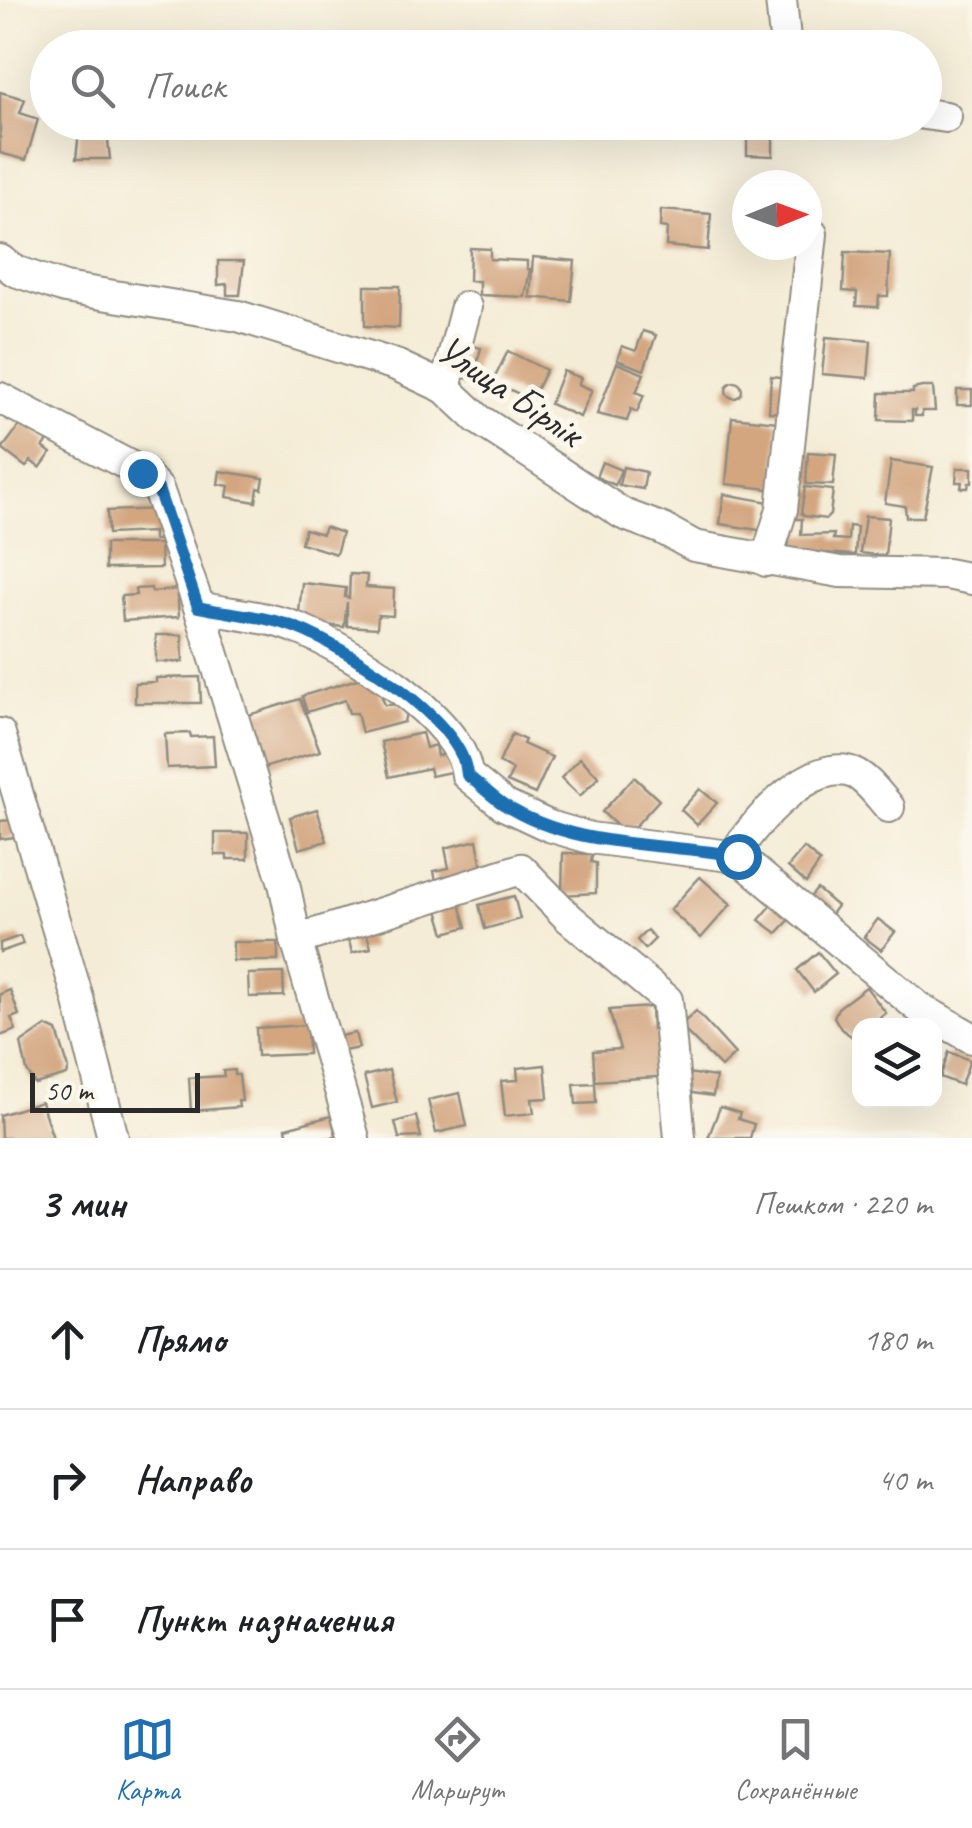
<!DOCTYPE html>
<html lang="ru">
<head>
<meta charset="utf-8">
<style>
	:root { --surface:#fff; --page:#f6f6f6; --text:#202124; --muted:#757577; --line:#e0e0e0; --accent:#1f6fb2 }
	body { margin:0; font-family:Caveat,sans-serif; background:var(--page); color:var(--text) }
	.controls { position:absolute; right:30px; bottom:30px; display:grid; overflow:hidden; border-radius:20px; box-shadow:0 10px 40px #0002 }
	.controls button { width:90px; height:90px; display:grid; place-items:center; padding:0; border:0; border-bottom:2px solid var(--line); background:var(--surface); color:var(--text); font:50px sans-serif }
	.compass { position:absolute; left:732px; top:170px; width:90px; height:90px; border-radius:50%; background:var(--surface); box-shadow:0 10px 40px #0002; rotate:89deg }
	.scale { position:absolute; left:30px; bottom:25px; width:170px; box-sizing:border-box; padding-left:10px; border:5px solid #2b2b2b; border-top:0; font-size:28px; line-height:35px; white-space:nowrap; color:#2b2b2b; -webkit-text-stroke:8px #fbf7ec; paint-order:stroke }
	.stop { position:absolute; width:30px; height:30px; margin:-22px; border:8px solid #1f6fb2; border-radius:50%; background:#fff }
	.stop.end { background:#1f6fb2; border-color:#fff; box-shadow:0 2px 10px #0008 }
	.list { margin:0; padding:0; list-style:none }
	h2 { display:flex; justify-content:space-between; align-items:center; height:130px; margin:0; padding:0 40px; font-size:42px }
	h2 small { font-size:32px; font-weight:400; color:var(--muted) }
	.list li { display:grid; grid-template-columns:65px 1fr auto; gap:30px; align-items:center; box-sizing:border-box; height:140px; padding:0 40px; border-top:2px solid var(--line) }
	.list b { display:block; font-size:38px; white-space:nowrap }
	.list em { font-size:32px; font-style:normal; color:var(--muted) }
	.icon { flex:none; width:55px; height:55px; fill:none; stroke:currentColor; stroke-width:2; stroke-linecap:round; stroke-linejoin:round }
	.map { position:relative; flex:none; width:972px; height:1138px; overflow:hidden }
	.search { position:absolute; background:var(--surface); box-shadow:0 10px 40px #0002; left:30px; right:30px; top:30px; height:110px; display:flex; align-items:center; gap:25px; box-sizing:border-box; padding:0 35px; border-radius:55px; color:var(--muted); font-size:38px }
	.sheet { height:550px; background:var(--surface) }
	nav { display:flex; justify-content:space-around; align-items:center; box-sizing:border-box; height:140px; border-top:2px solid var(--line); background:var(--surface); font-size:28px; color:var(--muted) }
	nav a { display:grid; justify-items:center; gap:5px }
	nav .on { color:var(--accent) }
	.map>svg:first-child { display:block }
</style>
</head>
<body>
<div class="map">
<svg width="972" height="1138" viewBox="0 0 972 1138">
	<rect width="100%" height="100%" fill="#fbf7ec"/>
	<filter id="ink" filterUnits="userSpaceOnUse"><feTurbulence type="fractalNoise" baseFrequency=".01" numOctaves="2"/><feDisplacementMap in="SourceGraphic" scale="20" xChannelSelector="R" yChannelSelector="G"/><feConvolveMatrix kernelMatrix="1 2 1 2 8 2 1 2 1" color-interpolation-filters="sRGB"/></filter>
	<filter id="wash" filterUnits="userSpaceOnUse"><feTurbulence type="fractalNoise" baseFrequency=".0048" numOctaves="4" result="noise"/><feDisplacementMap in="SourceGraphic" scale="40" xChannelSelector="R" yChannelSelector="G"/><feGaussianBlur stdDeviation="2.25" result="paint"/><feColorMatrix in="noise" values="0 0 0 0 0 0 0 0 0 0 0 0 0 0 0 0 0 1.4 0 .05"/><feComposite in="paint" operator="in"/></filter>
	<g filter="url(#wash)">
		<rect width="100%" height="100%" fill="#f4ecd6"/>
		<g id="blocks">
			<g fill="#d3a680">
				<path d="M0,92L25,99L20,113L38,119L26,160L0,153Z"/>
				<path d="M80,122H106L110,159H76Z"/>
				<path d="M747,137L773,138V156L747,155Z"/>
				<path d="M661,210L711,214L708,250L666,246L667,228L660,227Z"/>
				<path d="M470,248L490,249V259L527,261V269H530L525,297L479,295V281H469Z"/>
				<path d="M845,252L890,254L888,296H879L878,307L856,306L857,292L843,291Z"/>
				<path d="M533,257L575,261L571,301L530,297Z"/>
				<path d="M218,261H244L240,295H227V284L218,285Z"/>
				<path d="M365,286H400L399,328L365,326Z"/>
				<path d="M643,331L656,335L644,370L617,360L622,346L636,351Z"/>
				<path d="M826,337L871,341L868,378L822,374Z"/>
				<path d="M467,344L481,348L472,380L458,376Z"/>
				<path d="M508,351L546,370L531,400L493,381Z"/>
				<path d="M617,363L644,374L636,392L644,395L637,412L631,409L627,421L597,414Z"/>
				<path d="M563,371L581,378L578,384L592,390L580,417L550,404Z"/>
				<path d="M771,376L788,378L786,413L769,412Z"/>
				<circle cx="734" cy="390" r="8"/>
				<path d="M922,387H933L935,411H922V416H915V410H912V421L879,420L880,393H913V389Z"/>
				<rect x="957" y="390" width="15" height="15"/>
				<path d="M732,417L778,422L777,490L726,484Z"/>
				<path d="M23,421L48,441L43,447L51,453L40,468L31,461L26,467L2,449Z"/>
				<path d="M808,452L836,454L833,485L806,484Z"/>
				<path d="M891,461L933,467L923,517H906L905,506L885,503Z"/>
				<path d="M602,462L621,470L615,485L596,477Z"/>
				<path d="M623,467L646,472L643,489L619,485Z"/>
				<path d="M957,468H972V483H969L968,488H961L962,482H956Z"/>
				<path d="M220,471L264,478L262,489L258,488L256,502L227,497L229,486L218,484Z"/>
				<path d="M805,487L833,490L830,515L826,519L804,516L801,513Z"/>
				<path d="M724,494L769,502L765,531L720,524Z"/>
				<path d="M162,509L163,540H153V532L108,534L107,511Z"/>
				<path d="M865,516L889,518L885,556L860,553Z"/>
				<path d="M790,519H802L801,535L834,534L833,539L848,540L849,526L857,527L855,555L788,551Z"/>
				<path d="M325,527L342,533L336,554L301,543L305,529L322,534Z"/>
				<path d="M105,544H160L161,568L105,569Z"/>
				<path d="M350,574L367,575L366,587L394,589L393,616L378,615L377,628L347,626V602L344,627L298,622L302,583L346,588L345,597L349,598Z"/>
				<path d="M151,588L152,592L177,589L179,617L123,621L121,596L136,595L135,589Z"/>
				<path d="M156,635H182L183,662H156Z"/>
				<path d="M370,675L374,677L385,705L403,704L406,713L404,722L362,733L357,713H349L345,700L307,712L302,696Z"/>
				<path d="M200,677L201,703H135V683L156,682V678Z"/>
				<path d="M300,699L320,751L260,769L256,738L249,740L242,717Z"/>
				<path d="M190,733L191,737L213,736L215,766L167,768L165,734Z"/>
				<path d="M422,733L426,748L435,745L437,756L451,753L455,771L431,776L429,768L389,777L381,742Z"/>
				<path d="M512,734L525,740L523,744L552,757L535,794L507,782L513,770L499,763Z"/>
				<path d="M580,758L599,777L580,796L561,778Z"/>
				<path d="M634,777L659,800L627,835L602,812Z"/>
				<path d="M700,789L717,803L697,825L681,810Z"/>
				<path d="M317,809L327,841L299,849L290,817Z"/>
				<path d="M13,820L15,837L0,839V821Z"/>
				<path d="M215,833H248V859H227V855H215Z"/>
				<path d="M477,840L483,873L437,887L434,871L449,868L445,848Z"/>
				<path d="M804,848L820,862L806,883L788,867Z"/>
				<path d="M563,853L592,854L591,862L596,863V893L562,895Z"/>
				<path d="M700,877L731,904L701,938L670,910Z"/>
				<path d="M817,889L837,906L828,918L807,901Z"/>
				<path d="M514,896L520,919L485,929L479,905Z"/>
				<path d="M777,899L794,915L777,933L759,920Z"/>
				<path d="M459,901L467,927L445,933L437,907Z"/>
				<path d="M878,919L895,932L881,950L864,937Z"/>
				<path d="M364,924L371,948L352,953L346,928Z"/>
				<path d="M647,930L655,939L645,949L637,940Z"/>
				<path d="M20,936L23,944L0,952V943Z"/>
				<rect x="233" y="942" width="45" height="19"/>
				<path d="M818,952L836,974L814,992L797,970Z"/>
				<path d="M283,973L284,996L249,997L248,974Z"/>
				<path d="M866,987L886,1013L870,1026H860V1033L854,1038L841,1029L834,1017L838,1008Z"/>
				<path d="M10,990L19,1015L11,1018L16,1030L0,1036V994Z"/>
				<path d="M651,1007L652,1030L657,1029L671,1076L595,1081L593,1051L620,1049L609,1010Z"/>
				<path d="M696,1011L735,1054L721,1067L680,1026Z"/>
				<path d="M307,1025L308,1054L257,1056L256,1028Z"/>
				<path d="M46,1026L57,1031L69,1069L67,1075L35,1084L27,1071L21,1043Z"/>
				<path d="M355,1033L359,1048L338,1052L335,1037Z"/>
				<path d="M949,1052L970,1060L961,1085L940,1077Z"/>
				<path d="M545,1065L548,1098L532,1099L534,1113L505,1116L501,1081L518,1080L517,1068Z"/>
				<path d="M234,1070V1075H239L242,1101H238L239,1107L191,1111L189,1078L224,1076L223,1071Z"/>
				<path d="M389,1070L397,1102L372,1108L364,1076Z"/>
				<path d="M680,1072L716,1077L713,1096L678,1091Z"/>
				<path d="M595,1083L596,1103L576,1104L574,1084Z"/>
				<path d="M460,1093L467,1126L436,1133L428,1100Z"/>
				<path d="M41,1102L53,1138H1L0,1115Z"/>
				<path d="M720,1107L740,1113L738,1119L754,1124L750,1138H708Z"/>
				<path d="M331,1116L336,1135L330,1138H288L286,1128Z"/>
				<path d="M416,1116L421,1137L399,1138L395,1122Z"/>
			</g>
		</g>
	</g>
	<g filter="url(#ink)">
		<use href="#blocks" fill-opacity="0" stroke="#908c80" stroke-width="2.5"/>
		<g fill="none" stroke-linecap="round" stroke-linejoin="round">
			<g stroke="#908c80" stroke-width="34">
				<g id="minor">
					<path d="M781,0L786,48"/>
					<path d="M924,114L946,117"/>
					<path d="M0,260L15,271L65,288L238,316L396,365L445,388L478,419L623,514L663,529L694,546L840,572L947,574L972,579"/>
					<path d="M445,388L466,307"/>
					<path d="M0,398L143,473L158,489L199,607L284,883L296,940L354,1138"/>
					<path d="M766,561L782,509L812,234"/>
					<path d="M199,607C230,614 267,616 297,628C345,647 463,719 467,775L504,805L549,826L590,838L738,857L918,1007L972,1038"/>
					<path d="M0,734L78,998L113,1138"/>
					<path d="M734,856C751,824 815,753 856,774C869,781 879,796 889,807"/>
					<path d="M296,940L521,869L569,918L667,1000L680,1138"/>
				</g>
			</g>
			<use href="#minor" stroke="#fff" stroke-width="30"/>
		</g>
	</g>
	<g fill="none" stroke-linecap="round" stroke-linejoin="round" filter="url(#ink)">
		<path stroke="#1f6fb2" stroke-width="12" d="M142,473L158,489L198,607C230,614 267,616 297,628C345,647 463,720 467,775C479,784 491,796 503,804C572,849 660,842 738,856"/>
	</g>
	<g text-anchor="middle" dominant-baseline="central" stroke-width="10" stroke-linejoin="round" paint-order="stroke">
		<g font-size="40" fill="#2b2b2b" stroke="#fbf7ec">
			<text transform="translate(510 391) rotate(34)">Улица Бірлік</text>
		</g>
	</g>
</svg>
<div class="controls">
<button><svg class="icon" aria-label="layers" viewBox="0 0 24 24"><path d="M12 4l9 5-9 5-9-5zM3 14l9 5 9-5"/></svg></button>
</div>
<svg class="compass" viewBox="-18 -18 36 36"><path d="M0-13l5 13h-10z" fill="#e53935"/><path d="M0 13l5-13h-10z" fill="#757577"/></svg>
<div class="scale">50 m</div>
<div class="stop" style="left:738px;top:856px"></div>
<div class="stop end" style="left:142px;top:473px"></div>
<div class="search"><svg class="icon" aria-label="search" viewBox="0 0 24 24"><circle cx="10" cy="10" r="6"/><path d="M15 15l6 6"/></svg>Поиск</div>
</div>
<section class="sheet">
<h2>3 мин<small>Пешком · 220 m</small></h2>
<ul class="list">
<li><svg class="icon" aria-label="ahead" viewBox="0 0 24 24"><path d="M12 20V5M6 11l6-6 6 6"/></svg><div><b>Прямо</b></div><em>180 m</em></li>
<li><svg class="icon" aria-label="right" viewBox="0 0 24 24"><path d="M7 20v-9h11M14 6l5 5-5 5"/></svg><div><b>Направо</b></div><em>40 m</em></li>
<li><svg class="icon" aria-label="arrive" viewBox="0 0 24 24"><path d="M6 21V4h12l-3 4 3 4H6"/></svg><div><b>Пункт назначения</b></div></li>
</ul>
</section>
<nav>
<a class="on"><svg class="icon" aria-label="map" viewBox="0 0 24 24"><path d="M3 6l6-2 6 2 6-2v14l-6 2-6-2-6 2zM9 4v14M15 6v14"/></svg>Карта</a>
<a><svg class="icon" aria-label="directions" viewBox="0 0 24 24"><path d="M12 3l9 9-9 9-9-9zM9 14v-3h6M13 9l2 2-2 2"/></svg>Маршрут</a>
<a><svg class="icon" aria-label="saved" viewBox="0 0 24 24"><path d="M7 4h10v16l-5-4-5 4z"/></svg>Сохранённые</a>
</nav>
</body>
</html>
